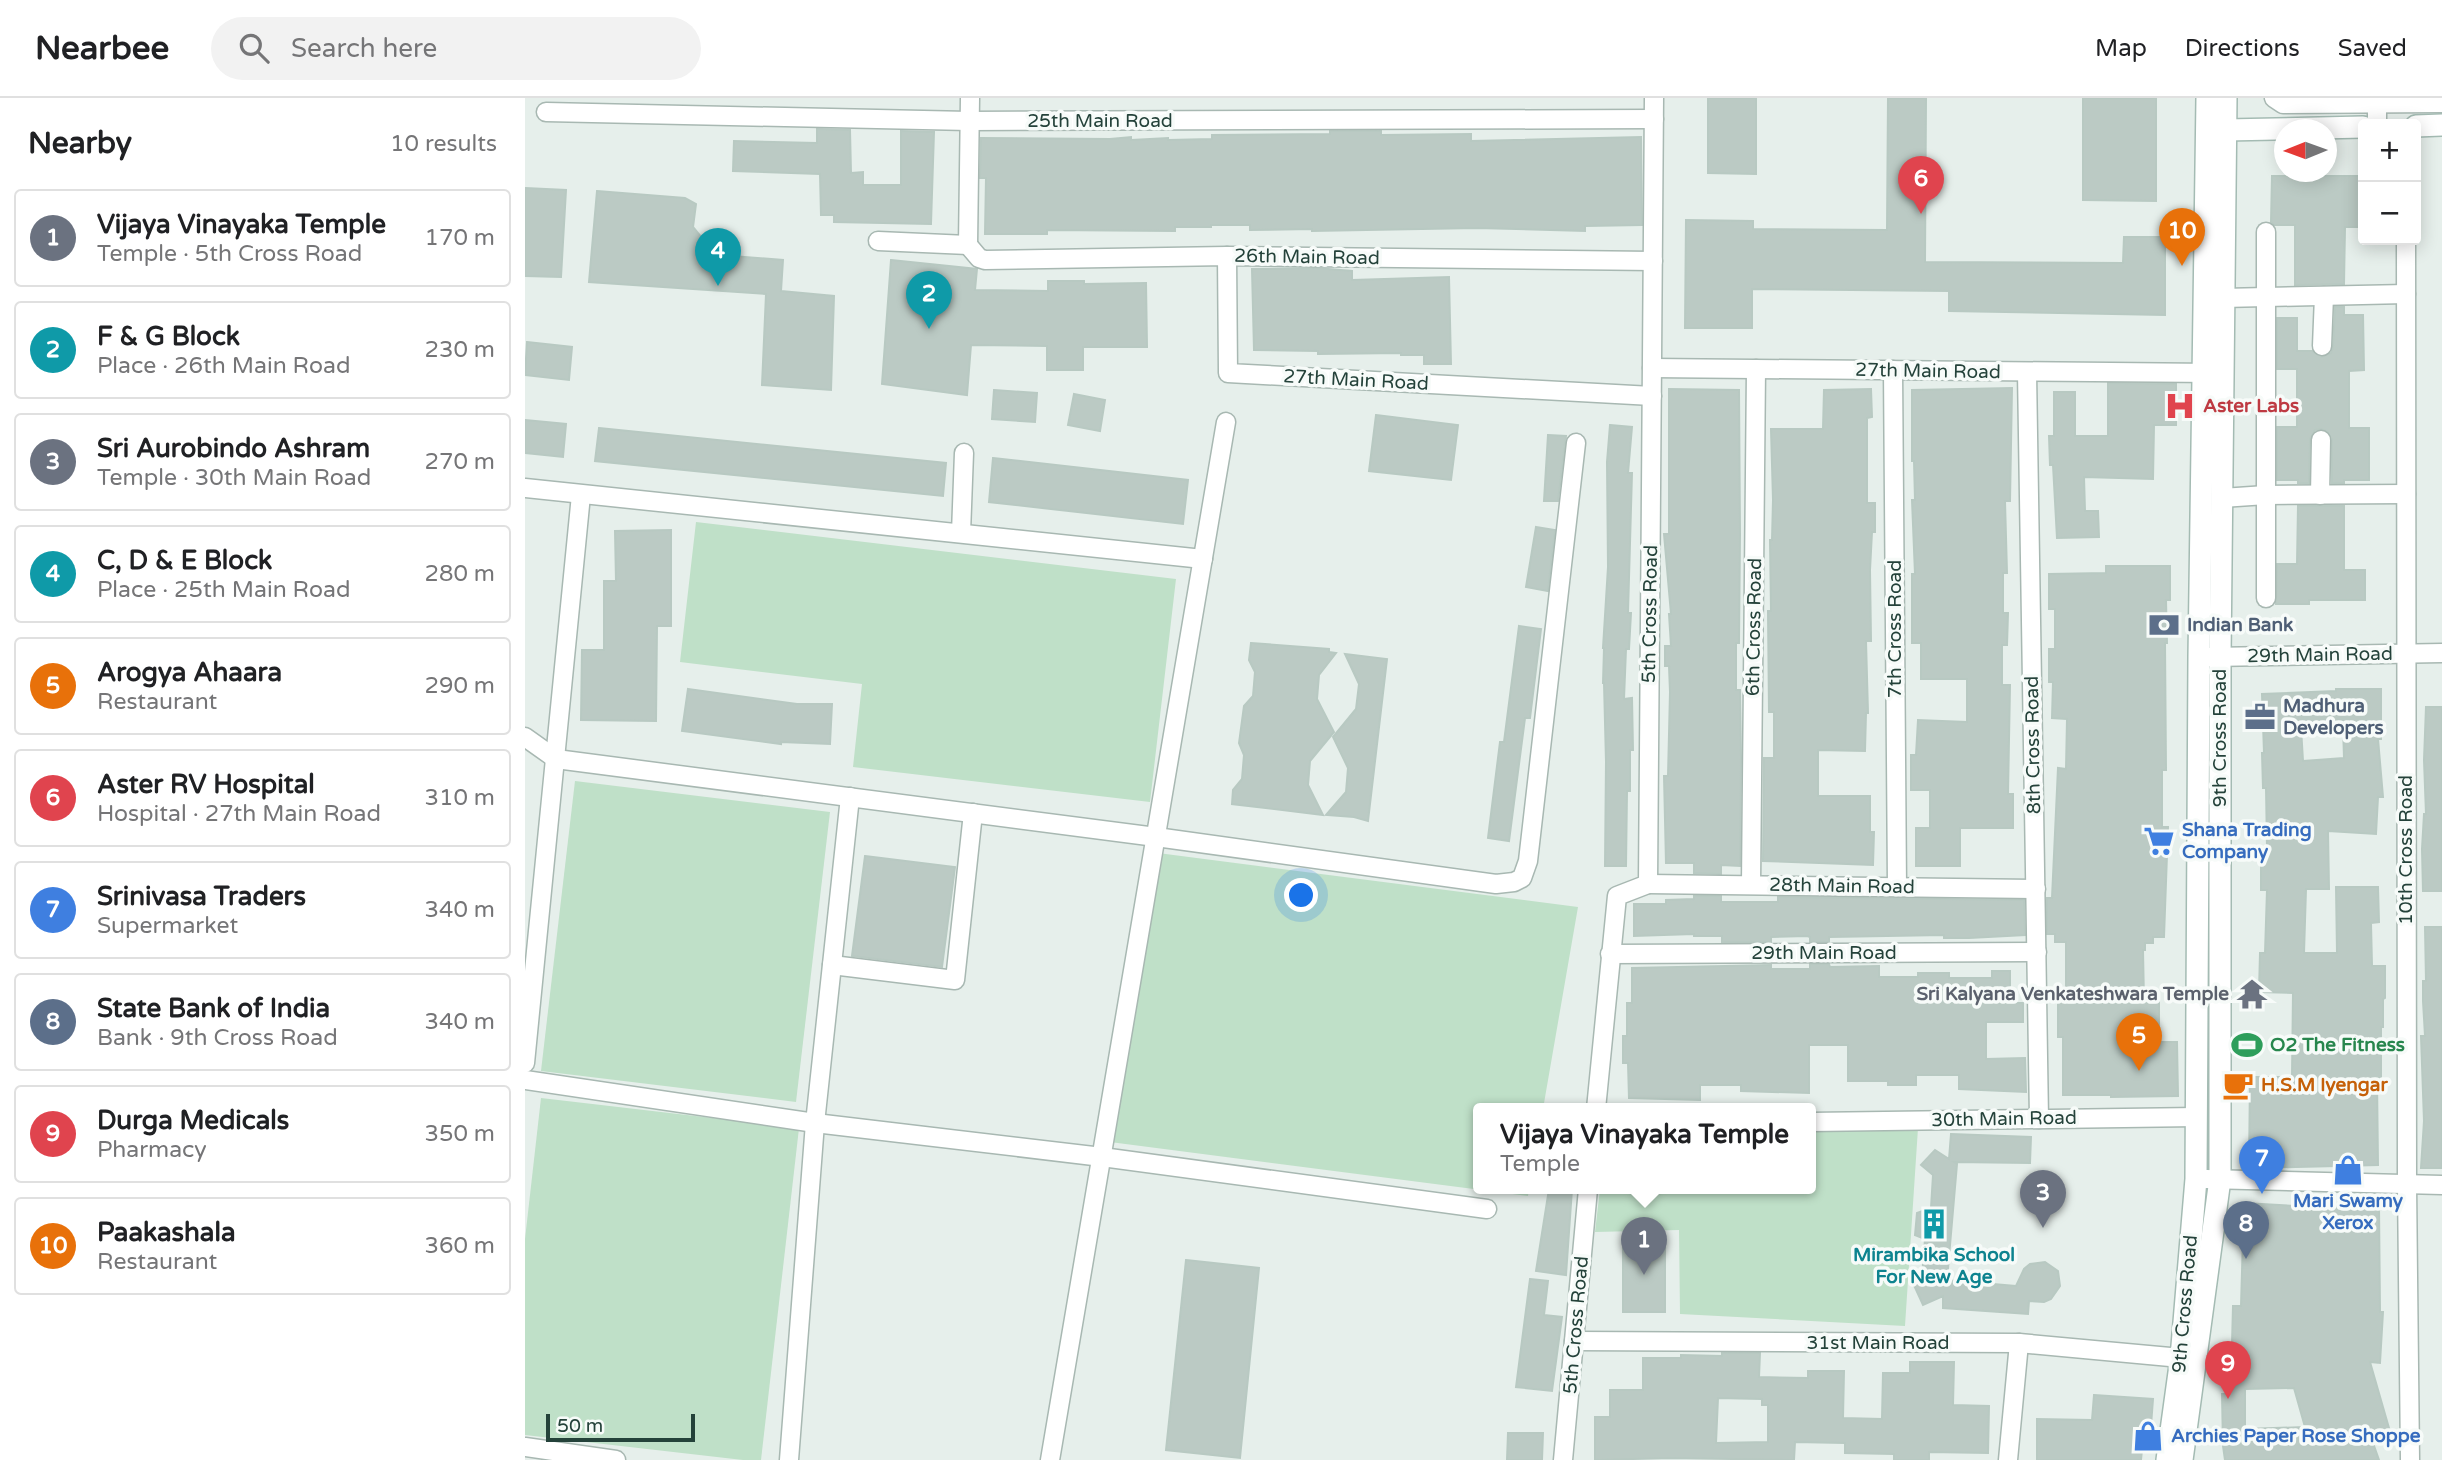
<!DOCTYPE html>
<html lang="en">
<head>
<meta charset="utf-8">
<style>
	:root { --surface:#fff; --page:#f2f2f2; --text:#202124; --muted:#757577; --line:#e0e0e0; --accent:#b45309 }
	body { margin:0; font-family:"Varela Round",sans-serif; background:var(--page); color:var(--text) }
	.controls { position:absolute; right:21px; top:21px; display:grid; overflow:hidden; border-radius:7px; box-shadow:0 4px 18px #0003 }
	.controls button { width:63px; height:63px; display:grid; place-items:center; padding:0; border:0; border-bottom:2px solid var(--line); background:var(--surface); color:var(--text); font:35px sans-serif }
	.compass { position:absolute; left:1749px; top:21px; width:63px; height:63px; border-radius:50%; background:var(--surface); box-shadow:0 4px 18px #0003; rotate:269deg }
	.scale { position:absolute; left:21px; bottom:18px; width:149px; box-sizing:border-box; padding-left:7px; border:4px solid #24423a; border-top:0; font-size:19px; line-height:24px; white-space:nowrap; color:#24423a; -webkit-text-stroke:5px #f7fbf9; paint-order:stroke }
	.you { position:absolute; left:777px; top:798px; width:24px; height:24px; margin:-18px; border:5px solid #fff; border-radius:50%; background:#1a73e8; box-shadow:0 0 0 10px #1a73e833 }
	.badge { display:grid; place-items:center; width:46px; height:46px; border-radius:50%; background:var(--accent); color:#fff; font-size:23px; font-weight:700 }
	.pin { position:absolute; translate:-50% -58px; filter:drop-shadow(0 2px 4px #0008) }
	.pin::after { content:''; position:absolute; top:37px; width:24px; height:21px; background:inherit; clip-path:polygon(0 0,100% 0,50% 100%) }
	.popup { position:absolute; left:948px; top:1005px; width:343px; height:91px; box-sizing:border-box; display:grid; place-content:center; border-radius:7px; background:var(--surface); filter:drop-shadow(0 2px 5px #0005); font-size:23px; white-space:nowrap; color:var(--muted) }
	.popup b { font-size:26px; color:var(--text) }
	.popup::after { content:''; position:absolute; left:50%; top:100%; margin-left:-14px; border:14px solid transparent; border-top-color:var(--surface) }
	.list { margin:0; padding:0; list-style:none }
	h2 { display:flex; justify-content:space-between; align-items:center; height:91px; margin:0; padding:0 28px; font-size:30px }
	h2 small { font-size:23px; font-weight:400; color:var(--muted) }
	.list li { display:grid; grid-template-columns:46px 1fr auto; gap:21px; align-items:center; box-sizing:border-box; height:98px; margin:0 14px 14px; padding:0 14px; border:2px solid var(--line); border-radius:7px }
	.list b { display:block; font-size:26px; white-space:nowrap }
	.list p { margin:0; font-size:23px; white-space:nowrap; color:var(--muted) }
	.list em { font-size:23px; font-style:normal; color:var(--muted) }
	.icon { flex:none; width:38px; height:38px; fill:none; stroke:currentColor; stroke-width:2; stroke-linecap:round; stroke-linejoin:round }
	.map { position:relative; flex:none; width:1917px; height:1362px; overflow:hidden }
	header { display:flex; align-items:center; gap:42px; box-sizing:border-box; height:98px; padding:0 35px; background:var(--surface); border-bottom:2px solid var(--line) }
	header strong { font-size:33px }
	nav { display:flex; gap:38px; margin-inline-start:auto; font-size:24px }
	.search { width:490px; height:63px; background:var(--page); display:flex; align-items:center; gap:18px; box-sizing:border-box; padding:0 24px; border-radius:38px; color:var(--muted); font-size:26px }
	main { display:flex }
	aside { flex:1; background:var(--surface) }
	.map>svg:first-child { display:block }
</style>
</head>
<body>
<header>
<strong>Nearbee</strong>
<div class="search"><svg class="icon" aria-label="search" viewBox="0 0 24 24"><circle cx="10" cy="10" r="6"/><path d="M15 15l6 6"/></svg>Search here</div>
<nav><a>Map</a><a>Directions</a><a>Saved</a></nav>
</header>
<main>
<aside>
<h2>Nearby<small>10 results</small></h2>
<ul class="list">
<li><span class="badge" style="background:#6b7280">1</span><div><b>Vijaya Vinayaka Temple</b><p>Temple · 5th Cross Road</p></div><em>170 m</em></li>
<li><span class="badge" style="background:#0f9aa8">2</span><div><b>F &amp; G Block</b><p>Place · 26th Main Road</p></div><em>230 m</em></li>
<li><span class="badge" style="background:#6b7280">3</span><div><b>Sri Aurobindo Ashram</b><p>Temple · 30th Main Road</p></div><em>270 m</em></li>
<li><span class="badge" style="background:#0f9aa8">4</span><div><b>C, D &amp; E Block</b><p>Place · 25th Main Road</p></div><em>280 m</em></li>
<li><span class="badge" style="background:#e8710a">5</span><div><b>Arogya Ahaara</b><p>Restaurant</p></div><em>290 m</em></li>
<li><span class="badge" style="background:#e0444e">6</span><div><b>Aster RV Hospital</b><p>Hospital · 27th Main Road</p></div><em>310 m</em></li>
<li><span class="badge" style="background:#3f7fe0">7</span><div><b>Srinivasa Traders</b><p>Supermarket</p></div><em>340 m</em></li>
<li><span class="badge" style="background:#5c6f8a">8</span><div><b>State Bank of India</b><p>Bank · 9th Cross Road</p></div><em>340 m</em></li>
<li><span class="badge" style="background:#e0444e">9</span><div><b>Durga Medicals</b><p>Pharmacy</p></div><em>350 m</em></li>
<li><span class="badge" style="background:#e8710a">10</span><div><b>Paakashala</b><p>Restaurant</p></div><em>360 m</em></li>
</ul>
</aside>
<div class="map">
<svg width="1917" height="1362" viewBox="0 0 1917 1362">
	<rect width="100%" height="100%" fill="#e6efeb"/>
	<g fill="#bfe0c8">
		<path d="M171,424L651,481L625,704L328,669L337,586L155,564Z"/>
		<path d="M50,683L305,714L271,1004L16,973Z"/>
		<path d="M633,755L1053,809L1018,1011H953V1091H1004L1003,1098L585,1044Z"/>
		<path d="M16,1000L274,1030L236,1362H218L0,1337V1141Z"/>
		<path d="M1393,1030L1380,1228L1155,1216L1154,1132L1070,1134L1075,1091H1285V1031Z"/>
	</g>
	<g fill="#bbcac4" stroke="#b8c9c2" stroke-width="2" fill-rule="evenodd">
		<path d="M1183,0H1231V76L1183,75Z"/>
		<path d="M1363,0H1401L1400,164L1598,165L1599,139H1640V217L1424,213V193L1227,191V230H1160L1161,122L1228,123V131L1362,132Z"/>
		<path d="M1558,0H1631V103L1558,102Z"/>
		<path d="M292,31L325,32L326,75L338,74V87H376V33L409,34L406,126L309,124V117H296L295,76L208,73L209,43L292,45Z"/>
		<path d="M805,33H856V37L946,36V43L1116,39L1117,127L1060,128V133L952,130L787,133V131L725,132V127H686V129H650V133L522,132V136H460L461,80H455L456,40L585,41L606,39V42L643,40V42L687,41V37L805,36Z"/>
		<path d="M1747,78H1838V129H1820L1819,186L1770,187V127H1749L1746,124Z"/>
		<path d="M0,90L41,92L36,179L0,178Z"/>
		<path d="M72,93L160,100L171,106L168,129L181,145L196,148L194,157L258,162L256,193L309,198L306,292L237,287L241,196L64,184Z"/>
		<path d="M366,162L452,171L450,192L523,193V183H559V186L621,185L622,249H558V272H522V248L446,247L442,297L357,286Z"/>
		<path d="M791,170L827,173V182L924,179L926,266H899V257H876V255L793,256V253L729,252L727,171Z"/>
		<path d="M1810,209H1819V217H1838L1839,272L1824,273V330H1844V382H1819V385H1807V342L1802,333L1796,331L1790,332L1785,341L1784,385H1773V382H1752V329H1772V271H1752V220H1772V253H1787L1797,259L1806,255L1808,249Z"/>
		<path d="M2,244L47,249L44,282L0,277Z"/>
		<path d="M1583,285L1651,286V327H1629L1628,381L1559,379L1560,413H1573L1574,439L1532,440L1528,367H1525L1524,338H1529V294H1550V338H1583Z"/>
		<path d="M1487,290L1485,403H1480L1482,475H1478V515H1483L1482,547H1477V587H1485L1483,696H1488V730H1435V768H1391V730H1405V692H1386V657H1391L1393,622L1442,624V581H1396V545H1387V476H1390L1387,402H1390L1389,363H1387V292Z"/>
		<path d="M1144,291L1214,292L1215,436L1214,545H1211V592H1215L1216,660L1215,768L1196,767V776L1169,775V765H1141L1139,678H1143L1145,594L1144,568H1140V548H1146L1144,516H1146L1139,436H1144Z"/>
		<path d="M1346,291L1347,319L1342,320V405H1350V434H1347L1345,472L1346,543H1341L1343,615H1341L1340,653L1293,652V698H1345V734H1349L1348,767L1238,763L1239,660H1249V614H1244L1243,513H1246L1245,442H1247L1248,402L1246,331H1298L1299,292Z"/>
		<path d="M469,292L512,295L510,324L467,321Z"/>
		<path d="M549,296L580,302L575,333L543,327Z"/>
		<path d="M851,317L933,327L926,382L844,373Z"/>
		<path d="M0,322L41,326L38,359L0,355Z"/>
		<path d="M1085,327L1107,329L1103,375H1107L1103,515H1106L1104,551H1101L1099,601L1107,600L1108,652H1105V693H1102L1101,768H1080L1081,664L1079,585H1078L1079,550H1078L1083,469L1082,364Z"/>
		<path d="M74,330L421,365L418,398L70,363Z"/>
		<path d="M1023,337L1041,338L1033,403H1019Z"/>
		<path d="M468,360L663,382L658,426L464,404Z"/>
		<path d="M1773,408H1819V472H1840V502H1784V506H1751L1752,466H1772Z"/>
		<path d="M1011,429L1030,432L1023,493L1001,489Z"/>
		<path d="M146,432V528H132L131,623L56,622L57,552H79V483H91L90,433Z"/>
		<path d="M1581,468H1645V502H1641L1642,545H1640L1641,672H1637V729H1643L1639,839H1628V845H1620V852H1618L1619,904H1634V944H1652L1653,998L1586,999V997H1538V939H1533V889L1541,890V844H1530V836H1522V800H1527L1533,670L1541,671L1542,621L1527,620L1528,584H1524V551H1530V511H1524V476L1581,475Z"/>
		<path d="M994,528L1016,531L1005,620H1000L984,743L963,740L975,644H979Z"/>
		<path d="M726,545L804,551V554L811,555L794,577L792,601L809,634L785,663L783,687L798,717L707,706L708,692L717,681L719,657L714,645L719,608L728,598L730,574L724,562Z"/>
		<path d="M820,556L862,561L843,723L829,719L801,717L821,694L823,670L808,639L831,611L834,586Z"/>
		<path d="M163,591L272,606H307L305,646L256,644V646L157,633Z"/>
		<path d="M1811,591H1856V641H1853L1858,699H1853L1851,736L1803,733L1804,791H1781L1779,855H1812L1811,789H1853L1854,824L1846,825L1847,868H1860V900L1858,901V929H1856V980H1852L1853,1067L1724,1070L1725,979H1767L1768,895L1734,894L1735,855H1740L1742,792H1736V749H1742L1741,690H1738L1737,655H1739L1737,596L1811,593ZM1818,628L1819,660L1778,663L1776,630Z"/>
		<path d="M1901,609H1917V793H1898L1897,751L1899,716H1901L1899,662Z"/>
		<path d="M340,758L430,769L417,869L327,858Z"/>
		<path d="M1169,798H1196V804H1253V799L1499,802L1500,837L1444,840H1419V837L1304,839V844H1285V839L1282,838L1246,839V844H1197V838H1169V836L1109,838V806H1141V802L1169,801Z"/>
		<path d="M1900,829H1917V1070H1896L1899,1023L1896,938H1900L1898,903V883H1901Z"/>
		<path d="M1285,866H1304L1305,869L1354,868V879H1393V875H1424V880H1467V873H1485V905H1498V924H1461V961L1500,960L1501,994L1434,991V977H1391V987H1363V983H1323V947H1284V995L1216,993V987H1175V1002L1104,1000L1103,965H1098V938H1102V905H1107V870L1246,867V871H1285Z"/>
		<path d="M1426,1036L1506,1039L1505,1065L1429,1064L1432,1066L1422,1182L1491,1188L1499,1171L1505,1166L1520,1164L1533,1173L1535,1188L1526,1201L1519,1204L1504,1203L1503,1216L1418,1210V1198L1398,1207L1388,1185L1397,1179L1400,1141L1390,1137L1392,1115L1406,1110L1408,1077L1396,1067L1410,1052L1424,1061Z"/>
		<path d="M1024,1091H1047L1041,1177L1011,1173Z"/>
		<path d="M1719,1105L1770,1108H1854L1855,1214H1858L1855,1265L1845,1264L1866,1337L1847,1342L1854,1362H1700L1698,1348L1697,1296H1704L1703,1246H1707L1708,1208H1716ZM1769,1290L1780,1329L1720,1331V1291Z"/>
		<rect x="1098" y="1139" width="42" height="75"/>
		<path d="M661,1162L734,1170L715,1360L641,1352Z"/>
		<path d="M1005,1181L1023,1183L1019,1217L1037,1219L1027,1293L991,1289Z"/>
		<path d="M1197,1255H1235L1234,1279L1283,1280V1273H1319L1318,1320L1357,1321L1358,1275H1385V1264H1429L1428,1307L1464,1308L1463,1355L1404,1354V1362H1369V1356L1320,1355V1345L1270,1344L1269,1362L1146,1360L1070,1362V1319H1085V1292H1118V1260H1156V1257L1197,1258ZM1193,1300L1237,1301V1307H1243V1344L1191,1345Z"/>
		<path d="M1569,1297L1628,1301L1625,1341H1618L1616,1362H1512V1321L1567,1322Z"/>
		<path d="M983,1335H1018L1017,1362H982Z"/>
	</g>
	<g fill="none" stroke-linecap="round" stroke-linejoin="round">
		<g stroke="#a8b8b2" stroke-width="21">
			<g id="street">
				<path d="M1749,0L1758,6L1917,5"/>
				<path d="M21,14L444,23L1129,21"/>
				<path d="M1852,26V5"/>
				<path d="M1741,134V500"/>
				<path d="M1881,142L1882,1086L1885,1362"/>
				<path d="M353,143L443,147"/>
				<path d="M443,147L454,160L460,162L702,158L1128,163"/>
				<path d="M443,147L445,0"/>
				<path d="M702,158L703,275L1127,298"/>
				<path d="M1698,200L1881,196"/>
				<path d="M1797,248L1799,198"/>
				<path d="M1127,270L1690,275"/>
				<path d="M1368,272L1372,789"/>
				<path d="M1502,274L1514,1021"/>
				<path d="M0,390L678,461"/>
				<path d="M1795,397L1796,342"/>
				<path d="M1697,400L1741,397L1881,396"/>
				<path d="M436,435L439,355"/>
				<path d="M1684,559L1917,555"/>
				<path d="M0,639L31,661L631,739L971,786L989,784L997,780L1003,763L1051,345"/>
				<path d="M1123,786L1511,791"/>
				<path d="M1226,786L1231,271"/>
				<path d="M1085,856L1512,854"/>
				<path d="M307,867L430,882L448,715"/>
				<path d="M0,965L56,397"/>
				<path d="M0,982L290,1025L577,1059L962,1111"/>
				<path d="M1071,1011L1092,798L1123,786L1129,0"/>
				<path d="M1285,1024L1672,1019"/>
				<path d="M1681,1081L1917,1087"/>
				<path d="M1049,1243L1494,1245L1656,1260"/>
				<path d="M0,1349L91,1362"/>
				<path d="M264,1362L290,1025L325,699"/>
				<path d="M525,1362L701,324"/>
				<path d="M1038,1362L1063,1091"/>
				<path d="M1483,1362L1494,1245"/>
			</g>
		</g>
		<g stroke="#a4bbb3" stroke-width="24">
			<g id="secondary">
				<path d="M1891,28L1917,27"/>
				<path d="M1701,32L1838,29"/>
				<path d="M1642,1362L1656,1260L1671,1081L1674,559L1682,0"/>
				<path d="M1657,1362L1695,1081V559L1701,0"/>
			</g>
		</g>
		<use href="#street" stroke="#fff" stroke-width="18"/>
		<use href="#secondary" stroke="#fff" stroke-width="21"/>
	</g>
	<defs>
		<g id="hospital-bare" transform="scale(2.415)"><path d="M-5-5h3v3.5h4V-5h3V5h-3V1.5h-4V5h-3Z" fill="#e0444e" stroke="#f7fbf9" stroke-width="2.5" paint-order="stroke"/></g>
		<g id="bank-bare" transform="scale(2.415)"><path d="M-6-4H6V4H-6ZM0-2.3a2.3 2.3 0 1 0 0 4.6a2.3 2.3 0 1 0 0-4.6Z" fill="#5c6f8a" stroke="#f7fbf9" stroke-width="2.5" paint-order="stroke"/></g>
		<g id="office-bare" transform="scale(2.415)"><path d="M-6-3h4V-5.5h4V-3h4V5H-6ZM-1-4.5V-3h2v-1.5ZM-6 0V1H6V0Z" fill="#5c6f8a" stroke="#f7fbf9" stroke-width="2.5" paint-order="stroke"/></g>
		<g id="supermarket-bare" transform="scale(2.415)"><path d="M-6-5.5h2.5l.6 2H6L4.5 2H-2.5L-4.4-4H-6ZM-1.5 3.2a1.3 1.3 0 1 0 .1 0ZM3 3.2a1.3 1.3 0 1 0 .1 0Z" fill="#3f7fe0" stroke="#f7fbf9" stroke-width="2.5" paint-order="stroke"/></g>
		<g id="temple-bare" transform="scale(2.415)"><path d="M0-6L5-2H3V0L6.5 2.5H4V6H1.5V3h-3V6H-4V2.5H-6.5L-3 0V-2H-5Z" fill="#6b7280" stroke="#f7fbf9" stroke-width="2.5" paint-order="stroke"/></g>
		<g id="stadium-bare" transform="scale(2.415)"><path d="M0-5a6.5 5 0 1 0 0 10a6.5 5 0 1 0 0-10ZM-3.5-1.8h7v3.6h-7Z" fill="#2e9e5b" stroke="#f7fbf9" stroke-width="2.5" paint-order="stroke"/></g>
		<g id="cafe-bare" transform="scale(2.415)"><path d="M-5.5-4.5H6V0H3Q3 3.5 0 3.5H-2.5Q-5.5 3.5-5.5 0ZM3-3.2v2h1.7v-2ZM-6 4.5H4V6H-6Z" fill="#e8710a" stroke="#f7fbf9" stroke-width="2.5" paint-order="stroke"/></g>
		<g id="shop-bare" transform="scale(2.415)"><path d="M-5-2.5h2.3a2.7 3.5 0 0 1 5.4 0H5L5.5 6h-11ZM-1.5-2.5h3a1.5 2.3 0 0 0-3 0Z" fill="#3f7fe0" stroke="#f7fbf9" stroke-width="2.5" paint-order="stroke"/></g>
		<g id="building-bare" transform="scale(2.415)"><path d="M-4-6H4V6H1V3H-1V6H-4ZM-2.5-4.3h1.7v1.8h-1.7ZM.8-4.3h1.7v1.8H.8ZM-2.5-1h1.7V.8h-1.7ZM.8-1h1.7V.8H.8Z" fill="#0f9aa8" stroke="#f7fbf9" stroke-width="2.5" paint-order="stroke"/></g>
	</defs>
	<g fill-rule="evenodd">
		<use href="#hospital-bare" x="1655" y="308"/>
		<use href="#bank-bare" x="1639" y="527"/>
		<use href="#office-bare" x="1735" y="619"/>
		<use href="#supermarket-bare" x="1634" y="743"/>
		<use href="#temple-bare" x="1727" y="896"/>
		<use href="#stadium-bare" x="1722" y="947"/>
		<use href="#cafe-bare" x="1713" y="987"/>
		<use href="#shop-bare" x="1823" y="1072"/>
		<use href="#building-bare" x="1409" y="1126"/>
		<use href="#shop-bare" x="1623" y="1338"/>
	</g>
	<g text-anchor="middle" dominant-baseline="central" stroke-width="7" stroke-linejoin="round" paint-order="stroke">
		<g font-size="19" fill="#24423a" stroke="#f7fbf9">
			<text x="575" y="23">25th Main Road</text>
			<text transform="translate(782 159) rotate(1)">26th Main Road</text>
			<text transform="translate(1403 273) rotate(1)">27th Main Road</text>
			<text transform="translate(831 282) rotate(3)">27th Main Road</text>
			<text transform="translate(1125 516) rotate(-89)">5th Cross Road</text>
			<text transform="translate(1229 529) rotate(-89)">6th Cross Road</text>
			<text transform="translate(1370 531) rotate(-90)">7th Cross Road</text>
			<text transform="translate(1795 557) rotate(-1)">29th Main Road</text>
			<text transform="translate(1695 640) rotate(-90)">9th Cross Road</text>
			<text transform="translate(1508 647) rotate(-91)">8th Cross Road</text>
			<text transform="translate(1881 752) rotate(-90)">10th Cross Road</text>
			<text transform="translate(1317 788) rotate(1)">28th Main Road</text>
			<text x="1299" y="855">29th Main Road</text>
			<text transform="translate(1479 1021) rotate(-1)">30th Main Road</text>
			<text transform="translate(1660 1206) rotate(-85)">9th Cross Road</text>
			<text transform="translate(1051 1227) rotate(-85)">5th Cross Road</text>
			<text x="1353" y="1245">31st Main Road</text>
		</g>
		<g font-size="19" font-weight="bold" fill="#be3a42" stroke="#f7fbf9" text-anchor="start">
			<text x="1678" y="308">Aster Labs</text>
		</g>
		<g font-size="19" font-weight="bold" fill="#4e5e75" stroke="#f7fbf9" text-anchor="start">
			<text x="1662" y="527">Indian Bank</text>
			<text x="1758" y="608">Madhura<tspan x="1758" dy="22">Developers</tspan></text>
		</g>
		<g font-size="19" font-weight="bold" fill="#366cbe" stroke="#f7fbf9" text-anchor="start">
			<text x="1657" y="732">Shana Trading<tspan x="1657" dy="22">Company</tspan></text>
			<text x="1823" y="1103" text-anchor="middle">Mari Swamy<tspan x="1823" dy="22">Xerox</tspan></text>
			<text x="1646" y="1338">Archies Paper Rose Shoppe</text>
		</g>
		<g font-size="19" font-weight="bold" fill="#5b616d" stroke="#f7fbf9" text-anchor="end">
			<text x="1704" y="896">Sri Kalyana Venkateshwara Temple</text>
		</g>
		<g font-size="19" font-weight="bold" fill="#27864d" stroke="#f7fbf9" text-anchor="start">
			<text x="1745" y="947">O2 The Fitness</text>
		</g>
		<g font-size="19" font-weight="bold" fill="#c56008" stroke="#f7fbf9" text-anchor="start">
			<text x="1736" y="987">H.S.M Iyengar</text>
		</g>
		<g font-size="19" font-weight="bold" fill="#0d838f" stroke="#f7fbf9">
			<text x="1409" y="1157">Mirambika School<tspan x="1409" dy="22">For New Age</tspan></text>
		</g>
	</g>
</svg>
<div class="controls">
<button>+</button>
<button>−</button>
</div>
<svg class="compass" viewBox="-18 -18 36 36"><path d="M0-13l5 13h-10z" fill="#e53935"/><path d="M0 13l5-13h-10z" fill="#757577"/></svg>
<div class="scale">50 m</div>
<div class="you"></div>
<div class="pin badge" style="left:1119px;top:1177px;background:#6b7280">1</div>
<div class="popup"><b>Vijaya Vinayaka Temple</b>Temple</div>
<div class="pin badge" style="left:404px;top:231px;background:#0f9aa8">2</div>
<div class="pin badge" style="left:1518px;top:1130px;background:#6b7280">3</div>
<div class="pin badge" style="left:193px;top:188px;background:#0f9aa8">4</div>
<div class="pin badge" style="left:1614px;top:973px;background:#e8710a">5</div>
<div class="pin badge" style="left:1396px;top:116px;background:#e0444e">6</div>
<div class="pin badge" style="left:1737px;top:1096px;background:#3f7fe0">7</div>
<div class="pin badge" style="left:1721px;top:1161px;background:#5c6f8a">8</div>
<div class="pin badge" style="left:1703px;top:1301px;background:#e0444e">9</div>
<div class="pin badge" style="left:1657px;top:168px;background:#e8710a">10</div>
</div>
</main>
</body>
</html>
